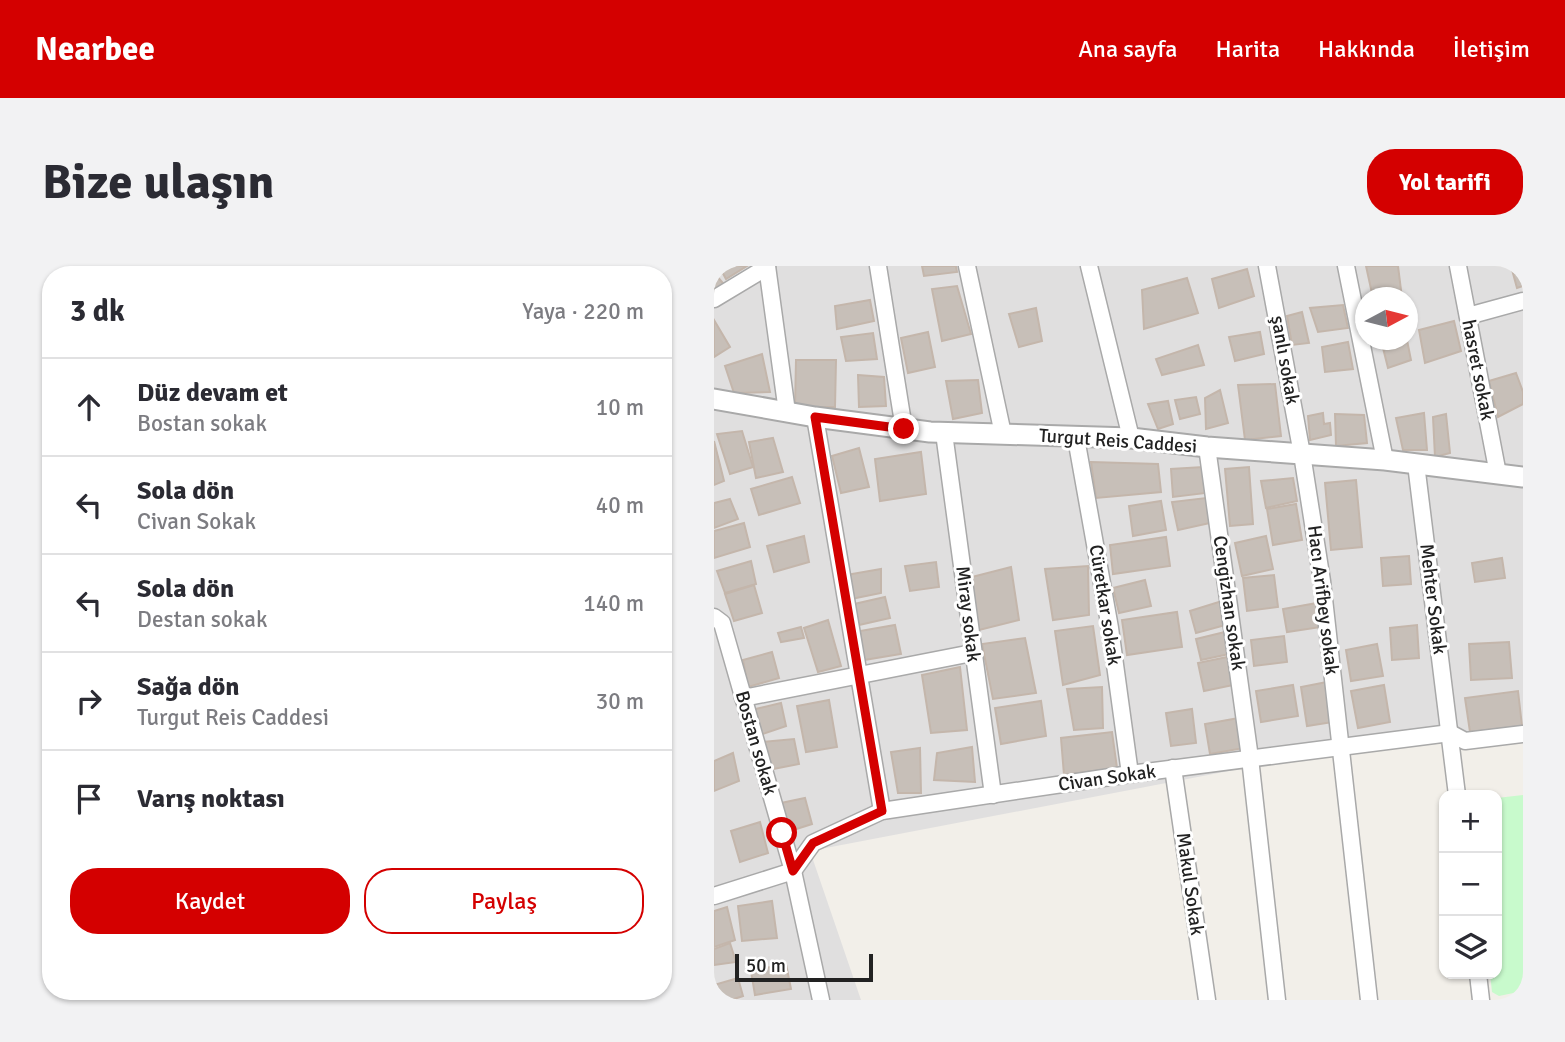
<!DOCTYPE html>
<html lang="tr">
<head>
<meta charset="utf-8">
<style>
	:root { --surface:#fff; --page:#f2f2f3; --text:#2b2b33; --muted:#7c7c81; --line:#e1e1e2; --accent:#d40000 }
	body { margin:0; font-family:Signika,sans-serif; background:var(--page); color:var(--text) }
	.controls { position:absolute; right:21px; bottom:21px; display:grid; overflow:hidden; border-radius:14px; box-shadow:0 2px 5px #0004 }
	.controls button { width:63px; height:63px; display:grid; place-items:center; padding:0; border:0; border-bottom:2px solid var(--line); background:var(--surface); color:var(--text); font:35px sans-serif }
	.compass { position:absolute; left:641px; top:21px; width:63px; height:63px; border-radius:50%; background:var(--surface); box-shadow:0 2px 5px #0004; rotate:83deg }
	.scale { position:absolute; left:21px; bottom:18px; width:138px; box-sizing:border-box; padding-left:7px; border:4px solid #222; border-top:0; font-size:19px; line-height:24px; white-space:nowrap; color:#222; -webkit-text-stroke:5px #fff; paint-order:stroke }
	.stop { position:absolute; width:21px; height:21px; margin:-16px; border:5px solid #d40000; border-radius:50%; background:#fff }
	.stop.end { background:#d40000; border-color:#fff; box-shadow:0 2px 7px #0008 }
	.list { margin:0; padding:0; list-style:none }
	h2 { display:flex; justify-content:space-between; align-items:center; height:91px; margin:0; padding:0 28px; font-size:30px }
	h2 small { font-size:23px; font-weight:400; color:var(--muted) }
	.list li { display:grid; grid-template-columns:46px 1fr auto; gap:21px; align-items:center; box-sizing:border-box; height:98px; padding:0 28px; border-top:2px solid var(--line) }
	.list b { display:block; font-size:26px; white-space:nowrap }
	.list p { margin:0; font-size:23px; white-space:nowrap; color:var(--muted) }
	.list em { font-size:23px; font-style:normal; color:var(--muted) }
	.actions { display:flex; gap:14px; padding:21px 28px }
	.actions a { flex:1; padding:16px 0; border:2px solid var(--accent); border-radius:28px; text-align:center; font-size:24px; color:var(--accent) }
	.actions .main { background:var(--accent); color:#fff }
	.icon { flex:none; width:38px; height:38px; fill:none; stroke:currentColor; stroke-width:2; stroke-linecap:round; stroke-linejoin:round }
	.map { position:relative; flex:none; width:809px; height:734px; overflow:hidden; border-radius:28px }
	header { display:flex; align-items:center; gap:42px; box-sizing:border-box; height:98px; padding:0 35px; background:var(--accent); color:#fff }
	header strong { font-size:33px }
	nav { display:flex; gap:38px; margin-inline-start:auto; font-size:24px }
	.intro { display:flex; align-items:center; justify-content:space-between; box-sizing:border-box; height:168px; padding:0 42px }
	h1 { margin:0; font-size:49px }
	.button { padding:18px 32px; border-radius:28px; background:var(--accent); color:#fff; font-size:24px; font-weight:700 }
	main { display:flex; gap:42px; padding:0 42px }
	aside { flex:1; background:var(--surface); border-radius:28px; box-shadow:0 2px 5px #0004 }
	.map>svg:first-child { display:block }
</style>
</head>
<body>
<header>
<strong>Nearbee</strong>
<nav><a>Ana sayfa</a><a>Harita</a><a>Hakkında</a><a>İletişim</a></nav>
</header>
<div class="intro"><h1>Bize ulaşın</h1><a class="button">Yol tarifi</a></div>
<main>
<aside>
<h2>3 dk<small>Yaya · 220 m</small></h2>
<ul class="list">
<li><svg class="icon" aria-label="ahead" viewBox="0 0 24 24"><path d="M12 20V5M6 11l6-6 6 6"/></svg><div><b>Düz devam et</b><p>Bostan sokak</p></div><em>10 m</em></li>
<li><svg class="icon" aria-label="left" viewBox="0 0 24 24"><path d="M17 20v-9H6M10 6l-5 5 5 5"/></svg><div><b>Sola dön</b><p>Civan Sokak</p></div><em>40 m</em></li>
<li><svg class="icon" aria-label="left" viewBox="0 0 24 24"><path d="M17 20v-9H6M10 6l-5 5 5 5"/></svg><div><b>Sola dön</b><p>Destan sokak</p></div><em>140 m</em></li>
<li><svg class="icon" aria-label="right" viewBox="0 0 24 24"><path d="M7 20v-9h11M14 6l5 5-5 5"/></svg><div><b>Sağa dön</b><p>Turgut Reis Caddesi</p></div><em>30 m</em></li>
<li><svg class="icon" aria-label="arrive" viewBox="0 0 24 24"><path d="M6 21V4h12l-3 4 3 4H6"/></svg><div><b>Varış noktası</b></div></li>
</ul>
<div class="actions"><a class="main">Kaydet</a><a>Paylaş</a></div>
</aside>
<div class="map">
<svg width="809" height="734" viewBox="0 0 809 734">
	<rect width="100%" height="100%" fill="#f2efe9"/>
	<path fill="#e0dfdf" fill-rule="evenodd" d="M0,0H809V469L677,474L96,585L147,734H0ZM652,32H694V74H652Z"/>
	<path fill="#c8facc" d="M809,529V725L785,730L778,726L776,708H783V532Z"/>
	<g fill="#c7bfb8" stroke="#c4b6ab" stroke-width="2">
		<path d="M5,0H33L12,13Z"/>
		<path d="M208,0H242L243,6L210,10Z"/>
		<path d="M652,0H684L688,32H659Z"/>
		<path d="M797,0H809V20L803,22Z"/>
		<path d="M533,3L540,30L505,42L498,13Z"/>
		<path d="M2,9L13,22L0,29V11Z"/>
		<path d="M473,12L484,47L430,63L428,24Z"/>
		<path d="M243,20L257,68L228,75L218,23Z"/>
		<path d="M156,34L160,55L123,63L121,40Z"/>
		<path d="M629,39L634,62L604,66L596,42Z"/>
		<path d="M322,42L328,75L305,81L295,48Z"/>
		<path d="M588,46L595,77L578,79L573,50Z"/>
		<path d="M0,54L16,81L0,91Z"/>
		<path d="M740,55L747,85L711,97L705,64Z"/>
		<path d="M214,66L221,101L194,107L187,72Z"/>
		<path d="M546,66L550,88L521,95L515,71Z"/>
		<path d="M159,67L163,93L132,95L127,71Z"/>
		<path d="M667,74H693L697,94L674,102Z"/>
		<path d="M634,76L639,103L611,106L608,81Z"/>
		<path d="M484,79L490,99L448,109L442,93Z"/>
		<path d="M48,88L56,126L20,127L11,100Z"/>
		<path d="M82,94H122L121,141H81Z"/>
		<path d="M802,107L809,126V138L784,151L775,115Z"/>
		<path d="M144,109L170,111L172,140L145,141Z"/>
		<path d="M264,114L268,147L239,153L232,115Z"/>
		<path d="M561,118L567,170L531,174L524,119Z"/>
		<path d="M506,124L514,157L492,163L491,132Z"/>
		<path d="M482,131L486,148L466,153L461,134Z"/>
		<path d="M454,135L459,158L444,163L434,138Z"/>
		<path d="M609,147L610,158L616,157L617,169L596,174L594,150Z"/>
		<path d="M710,147L713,184H689L682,152Z"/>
		<path d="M621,148L650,149L653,177L622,180Z"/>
		<path d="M732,148L736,187L721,191L719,151Z"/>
		<path d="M28,165L39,201L16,208L3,168Z"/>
		<path d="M59,172L69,206L42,212L35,176Z"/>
		<path d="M0,175L10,215L0,219Z"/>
		<path d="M145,182L155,221L127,227L118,190Z"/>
		<path d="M207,186L212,228L166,235L161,193Z"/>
		<path d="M377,196L444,198L447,226L382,232Z"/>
		<path d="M489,201L492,227L459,231L457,203Z"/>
		<path d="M535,201L539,258L516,260L511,203Z"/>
		<path d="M78,211L86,237L45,249L37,223Z"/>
		<path d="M579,212L583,235L552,242L547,215Z"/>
		<path d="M642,214L648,281L617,284L611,217Z"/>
		<path d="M492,232L496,257L464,264L458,236Z"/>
		<path d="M16,233L24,253L0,262V237Z"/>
		<path d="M447,235L452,264L419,270L415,240Z"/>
		<path d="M582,238L588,274L559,279L553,243Z"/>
		<path d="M30,257L36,281L0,292V265Z"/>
		<path d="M90,270L95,296L60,306L53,280Z"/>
		<path d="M552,270L559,303L528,310L521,277Z"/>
		<path d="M452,271L456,300L399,308L396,279Z"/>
		<path d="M695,290L697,318L669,320L667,292Z"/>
		<path d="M788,292L791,312L761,316L758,297Z"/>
		<path d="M37,295L42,318L11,327L3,305Z"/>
		<path d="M222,296L225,321L196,325L191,300Z"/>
		<path d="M374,300L375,349L339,354L331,303Z"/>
		<path d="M297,301L305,354L261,365L254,312Z"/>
		<path d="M167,303V327L137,333L132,309Z"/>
		<path d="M560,309L564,341L533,345L529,312Z"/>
		<path d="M431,314L437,340L405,347L399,322Z"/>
		<path d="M40,319L48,347L20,355L11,328Z"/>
		<path d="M171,331L176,352L145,359L140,338Z"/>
		<path d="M508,335L515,358L482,367L476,345Z"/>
		<path d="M603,337L607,361L573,366L569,343Z"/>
		<path d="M463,346L468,381L413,389L408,354Z"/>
		<path d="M114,354L127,400L104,406L90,362Z"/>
		<path d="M181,359L187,388L150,394L146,365Z"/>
		<path d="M703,359L705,392L678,394L676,362Z"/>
		<path d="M379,360L386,409L349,419L341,365Z"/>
		<path d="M87,361L90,372L67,376L64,367Z"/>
		<path d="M515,365L520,387L487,394L482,373Z"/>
		<path d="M570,370L573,396L540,400L537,374Z"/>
		<path d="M311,372L322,427L279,433L268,378Z"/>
		<path d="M795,376L798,412L757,414L755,378Z"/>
		<path d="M663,378L669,410L637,415L632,384Z"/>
		<path d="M58,386L65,412L34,421L29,394Z"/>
		<path d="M518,390L524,418L490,425L484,397Z"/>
		<path d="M246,401L253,464L217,467L208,409Z"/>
		<path d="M613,416L619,456L593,460L587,421Z"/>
		<path d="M579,419L584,450L547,456L542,425Z"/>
		<path d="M670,419L676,456L644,462L637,425Z"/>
		<path d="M388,421L389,462L360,464L353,423Z"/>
		<path d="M804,425L808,460L756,466L751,432Z"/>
		<path d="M115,434L123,481L92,486L83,440Z"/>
		<path d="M327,435L332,470L287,478L281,442Z"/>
		<path d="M67,437L72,460L43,470L37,444Z"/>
		<path d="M478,443L482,477L457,480L452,447Z"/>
		<path d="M525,452L530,482L496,488L491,458Z"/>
		<path d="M398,466L403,502L350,509L347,472Z"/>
		<path d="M80,473L85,498L54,504L47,476Z"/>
		<path d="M258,481L261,516L220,514L223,487Z"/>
		<path d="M206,482L207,527H184L177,486Z"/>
		<path d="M19,487L25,515L0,525V495Z"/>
		<path d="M91,532L98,558L70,567L62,538Z"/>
		<path d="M46,556L54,587L26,596L17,565Z"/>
		<path d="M58,635L63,672L28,675L24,640Z"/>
		<path d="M13,641L21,674L0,681V645Z"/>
		<path d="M16,677L22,696L0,699V683Z"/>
		<path d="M72,698L77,723L41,729L37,705Z"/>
		<path d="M24,712L29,730L17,734H1L0,719Z"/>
	</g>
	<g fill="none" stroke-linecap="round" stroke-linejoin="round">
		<g stroke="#a9a9a9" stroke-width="19">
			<g id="minor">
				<path d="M53,0L73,146"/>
				<path d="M164,0L190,163"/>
				<path d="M253,0L289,168"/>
				<path d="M375,0L417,172"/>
				<path d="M553,0L588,188L608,315L655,734"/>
				<path d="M632,0L671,194"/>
				<path d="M744,0L784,208"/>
				<path d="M0,33L53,1"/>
				<path d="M754,50L809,35"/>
				<path d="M101,151L168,545"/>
				<path d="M230,167L279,529"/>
				<path d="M362,172L396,362L416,508"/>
				<path d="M493,181L536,492L563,734"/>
				<path d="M702,198L743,529"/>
				<path d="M0,351L8,357L79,605L107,734"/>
				<path d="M29,432L258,387"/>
				<path d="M459,502L493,734"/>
				<path d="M0,630L79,605L99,577L168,545L416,508L736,467L751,475L809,468"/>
				<path d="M764,708L767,734"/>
			</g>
		</g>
		<g stroke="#a9a9a9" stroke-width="23">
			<path id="tertiary" d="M0,133L101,151L216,166L417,172L493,181L671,194L809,211"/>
		</g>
		<use href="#minor" stroke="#fff" stroke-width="16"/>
		<use href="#tertiary" stroke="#fff" stroke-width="19"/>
	</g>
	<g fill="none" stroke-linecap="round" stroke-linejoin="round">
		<path stroke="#d40000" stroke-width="9" d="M68,567L79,605L99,577L168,545L101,151L190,163"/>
	</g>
	<g text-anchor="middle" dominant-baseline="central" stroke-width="6" stroke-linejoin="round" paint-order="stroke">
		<g font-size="19" fill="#222" stroke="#fff">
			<text transform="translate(571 94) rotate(80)">şanlı sokak</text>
			<text transform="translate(764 104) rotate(79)">hasret sokak</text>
			<text transform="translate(404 175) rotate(4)">Turgut Reis Caddesi</text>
			<text transform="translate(719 333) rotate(83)">Mehter Sokak</text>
			<text transform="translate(609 334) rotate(83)">Hacı Arifbey sokak</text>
			<text transform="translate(515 337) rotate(82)">Cengizhan sokak</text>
			<text transform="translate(391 339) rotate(81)">Cüretkar sokak</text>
			<text transform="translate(254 348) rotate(83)">Miray sokak</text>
			<text transform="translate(42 477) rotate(74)">Bostan sokak</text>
			<text transform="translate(393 512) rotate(-8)">Civan Sokak</text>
			<text transform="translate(476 618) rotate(82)">Makul Sokak</text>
		</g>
	</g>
</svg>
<div class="controls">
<button>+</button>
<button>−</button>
<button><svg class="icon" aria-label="layers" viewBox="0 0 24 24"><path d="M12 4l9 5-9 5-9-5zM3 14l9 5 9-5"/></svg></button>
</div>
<svg class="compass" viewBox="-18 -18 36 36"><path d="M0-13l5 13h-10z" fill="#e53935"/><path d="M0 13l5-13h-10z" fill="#7c7c81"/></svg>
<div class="scale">50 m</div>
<div class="stop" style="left:68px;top:567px"></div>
<div class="stop end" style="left:190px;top:163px"></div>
</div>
</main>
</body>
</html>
